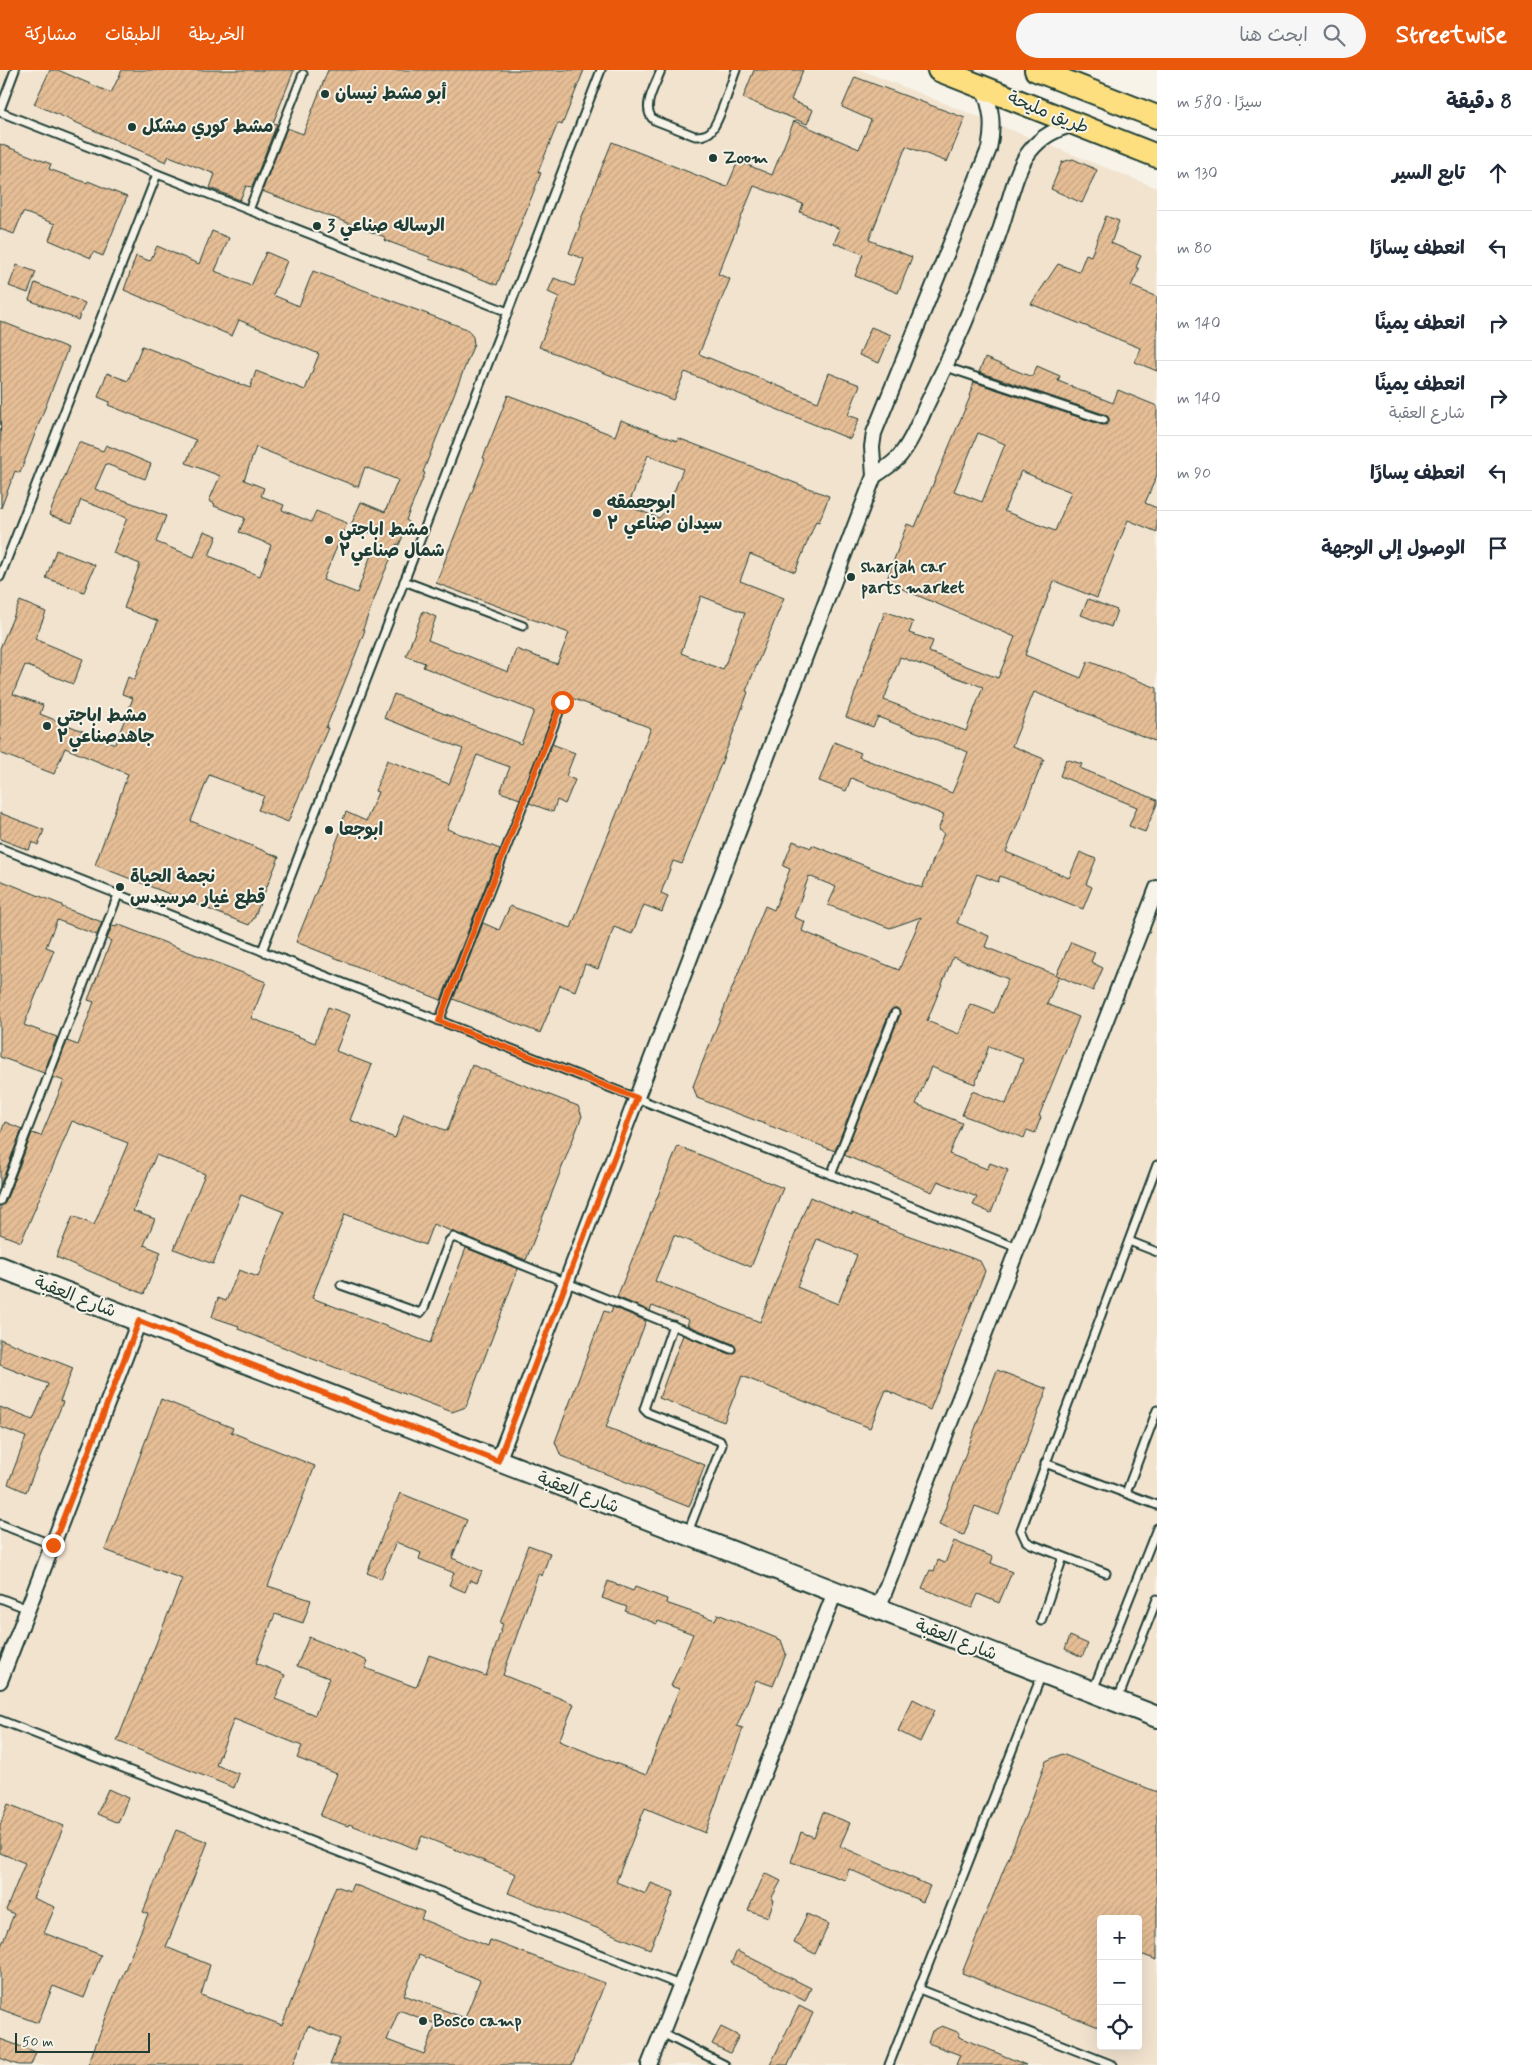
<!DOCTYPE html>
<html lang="ar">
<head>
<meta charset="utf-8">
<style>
	:root { --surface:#fff; --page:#f6f6f7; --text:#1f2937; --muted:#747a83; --line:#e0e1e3; --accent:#ea580c }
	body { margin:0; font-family:Mynerve,"Playpen Sans Arabic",sans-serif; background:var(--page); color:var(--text); direction:rtl }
	.controls { position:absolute; right:15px; bottom:15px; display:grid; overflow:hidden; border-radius:5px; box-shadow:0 5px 20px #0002 }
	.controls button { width:45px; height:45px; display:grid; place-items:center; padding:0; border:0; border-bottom:1px solid var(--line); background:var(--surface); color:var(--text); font:25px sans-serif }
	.scale { position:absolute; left:15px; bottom:12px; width:135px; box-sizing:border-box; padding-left:5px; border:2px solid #1f3d34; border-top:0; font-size:14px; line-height:18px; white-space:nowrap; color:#1f3d34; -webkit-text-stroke:4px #f7f3e8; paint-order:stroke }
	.stop { position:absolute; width:15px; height:15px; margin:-11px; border:4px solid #ea580c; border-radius:50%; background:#fff }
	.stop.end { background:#ea580c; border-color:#fff; box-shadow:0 1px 5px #0008 }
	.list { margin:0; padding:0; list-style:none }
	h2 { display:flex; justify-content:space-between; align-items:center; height:65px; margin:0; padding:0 20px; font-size:21px }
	h2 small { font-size:16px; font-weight:400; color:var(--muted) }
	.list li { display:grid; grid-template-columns:32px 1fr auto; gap:15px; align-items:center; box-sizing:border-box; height:75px; padding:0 20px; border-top:1px solid var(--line) }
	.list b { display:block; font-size:19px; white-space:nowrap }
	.list p { margin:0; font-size:16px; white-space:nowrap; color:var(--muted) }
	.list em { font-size:16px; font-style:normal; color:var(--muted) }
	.icon { flex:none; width:28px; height:28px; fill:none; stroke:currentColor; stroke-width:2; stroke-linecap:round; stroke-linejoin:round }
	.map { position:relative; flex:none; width:1157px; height:1995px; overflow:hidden; direction:ltr }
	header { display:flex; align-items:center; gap:30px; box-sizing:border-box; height:70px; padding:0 25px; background:var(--accent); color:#fff }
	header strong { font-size:24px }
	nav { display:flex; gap:28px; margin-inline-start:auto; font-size:18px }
	.search { width:350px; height:45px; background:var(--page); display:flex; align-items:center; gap:12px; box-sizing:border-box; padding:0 18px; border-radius:28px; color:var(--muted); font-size:19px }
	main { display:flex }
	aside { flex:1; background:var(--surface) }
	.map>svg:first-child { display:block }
</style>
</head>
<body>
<header>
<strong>Streetwise</strong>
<div class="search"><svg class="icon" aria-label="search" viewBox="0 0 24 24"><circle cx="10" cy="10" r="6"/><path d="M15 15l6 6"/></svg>ابحث هنا</div>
<nav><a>الخريطة</a><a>الطبقات</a><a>مشاركة</a></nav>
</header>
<main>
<aside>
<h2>8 دقيقة<small>سيرًا · 580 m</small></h2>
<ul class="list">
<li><svg class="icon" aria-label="ahead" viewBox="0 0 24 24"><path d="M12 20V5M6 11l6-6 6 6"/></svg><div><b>تابع السير</b></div><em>130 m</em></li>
<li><svg class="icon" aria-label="left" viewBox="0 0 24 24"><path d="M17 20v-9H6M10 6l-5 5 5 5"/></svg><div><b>انعطف يسارًا</b></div><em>80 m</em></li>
<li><svg class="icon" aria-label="right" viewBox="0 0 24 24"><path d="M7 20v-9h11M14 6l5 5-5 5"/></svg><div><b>انعطف يمينًا</b></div><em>140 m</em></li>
<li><svg class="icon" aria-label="right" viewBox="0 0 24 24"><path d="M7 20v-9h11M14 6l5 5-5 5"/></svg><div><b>انعطف يمينًا</b><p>شارع العقبة</p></div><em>140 m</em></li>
<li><svg class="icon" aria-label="left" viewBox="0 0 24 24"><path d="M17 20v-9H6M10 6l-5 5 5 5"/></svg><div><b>انعطف يسارًا</b></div><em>90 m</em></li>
<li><svg class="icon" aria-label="arrive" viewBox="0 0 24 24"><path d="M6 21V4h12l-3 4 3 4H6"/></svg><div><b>الوصول إلى الوجهة</b></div></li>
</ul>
</aside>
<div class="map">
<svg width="1157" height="1995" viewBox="0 0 1157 1995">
	<defs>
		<pattern id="building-hatch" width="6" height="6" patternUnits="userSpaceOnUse" patternTransform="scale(1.25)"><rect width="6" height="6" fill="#e6be96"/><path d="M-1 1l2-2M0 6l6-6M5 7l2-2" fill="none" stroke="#c5a482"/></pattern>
	</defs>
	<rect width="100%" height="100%" fill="#f7f3e8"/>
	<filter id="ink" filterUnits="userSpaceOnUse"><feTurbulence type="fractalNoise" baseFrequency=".02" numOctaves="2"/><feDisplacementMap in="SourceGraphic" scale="10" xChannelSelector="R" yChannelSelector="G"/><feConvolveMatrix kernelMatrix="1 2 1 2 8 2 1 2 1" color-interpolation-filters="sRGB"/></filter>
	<g filter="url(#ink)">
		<path fill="#f2e3cf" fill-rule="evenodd" d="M0,0H861L1157,118V1995H0ZM1101,1849H1138V1976H1101Z"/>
		<g fill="url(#building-hatch)" stroke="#1f3d34" fill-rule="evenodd">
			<path d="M50,0H58L111,23L122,0H294L273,53L277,54L252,117L246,116L240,130L210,118L215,104L169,86L166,92L34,34Z"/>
			<path d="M328,0H584L562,55L558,53L538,102L541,103L497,215L429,189L430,187L384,170L385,167L262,121L287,58L303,64Z"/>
			<path d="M754,0H803L791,30L813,40L807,54L743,28Z"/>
			<path d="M855,7L965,48L947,92L906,76L869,170L912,187L898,223L855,206L863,184L834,173L840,159L800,142L803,134L754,116L718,204L730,209L699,284L818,332L829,303L860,315L848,345L859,349L850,369L685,302L673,330L539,277L559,227L548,222L554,208L574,216L584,189L569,183L580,155L579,154L612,72L727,117L738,91L772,105L794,51L859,79L871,50L842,37Z"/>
			<path d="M0,74L51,94L49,99L87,113L88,111L127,127L103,186L93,182L91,188L49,170L55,154L23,142L14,164L0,159Z"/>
			<path d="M1073,89L1097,100L1082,133L1051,119L1062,92Z"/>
			<path d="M1106,146L1119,151L1111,173L1141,186L1136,197L1139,199L1131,216L1157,227V301L1135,292L1140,278L1031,234L1058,194L1079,202L1086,184L1091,186Z"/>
			<path d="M212,161L229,168L215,201L251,216L266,182L287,191L273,225L299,236L313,201L467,259L473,267L474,274L423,402L425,403L406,450L409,452L399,475L397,474L382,508L363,559L365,560L355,586L326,658H328L288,752L258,740L264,726L209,705L191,751L279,787L254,848L249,855L95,795L128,704L65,678L54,704L0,683V578L20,531L46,542L35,569L83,589L73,614L25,595L13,624L43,635L40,644L115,674L133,628L122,624L128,607L134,610L158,551L124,538L140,494L113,483L127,448L81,430L72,453L49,445L79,372L103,381L106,375L151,394L145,409L106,394L95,419L166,446L156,472L194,487L204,461L217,466L209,486L260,506L271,475L239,462L245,448L214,436L215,434L209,431L220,406L186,393L196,370L108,335L110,332L98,327L107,303L128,311L142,276L250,318L256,301L305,320L319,284L239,250L232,266L124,220L136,186L150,191L157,176L199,194ZM256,377L358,417L365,397L398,410L385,442L361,432L351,455L378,466L357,523L323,510L347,453L316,441L311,452L282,440L284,435L261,426L264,418L244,410Z"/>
			<path d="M17,195L36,202L28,223L9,216Z"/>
			<path d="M35,213L85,233L78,250L29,230Z"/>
			<path d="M0,251L68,278L20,403L15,401L1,438Z"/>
			<path d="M871,257L891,265L879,293L859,285Z"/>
			<path d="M985,288L1032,307L1037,296L1060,306L1058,311L1113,333L1118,320L1157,336V405L1145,433L1157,438V462L1128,450L1097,528L1054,511L1025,585L1081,608L1088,591L1157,618V672L1034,622L1012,676L1044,689L1006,782L1069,808L1080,782L1096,789L1086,814L1092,817L1083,839L1000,806L998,812L977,804L957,853L989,866L985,877L1059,906L1047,934L1079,947L1039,1046L1041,1047L1035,1063L1027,1060L1024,1068L962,1045L972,1021L1006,1034L1023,989L989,976L975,1014L931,997L916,1034L962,1053L949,1084L987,1099L990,1093L1008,1100L991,1143L973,1135L977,1127L938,1111L932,1122L844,1085L900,945L897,938H894L890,941L835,1081L697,1028L693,1016L765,836L774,840L790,799L783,796L793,771L811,778L812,775L922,818L944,763L938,760L944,745L851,708L846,721L819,711L834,672L861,683L859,687L952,723L960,704L968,682L878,647L873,657L846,647L885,541L913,552L909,563L933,571L929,582L998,608L1015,567L886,512L907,454L915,457L970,327L969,326L974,312L1102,355L1109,352V348L1106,345L979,302ZM978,363L1005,374L982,432L954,421ZM1021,401L1071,422L1055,461L1004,441ZM900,587L983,617L966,661L884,630ZM809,806L836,817L828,835L890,858L921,847L899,900L802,861L805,852L794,847ZM953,887L1008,909L994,943L970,934L959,964L927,951Z"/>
			<path d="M508,325L615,366L621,350L677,371L678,368L829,426L819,452L816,451L795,502L750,484L740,511L784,528L746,621L748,622L735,658L682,794L673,791L661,823L668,826L662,842L644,835L632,864L614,857L598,899L585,894L575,921L560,915L540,963L453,929L483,853L499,860L510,836L571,858L651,658L561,624L520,729L500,722L510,697L477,685L447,759L500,779L441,930L296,872L342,758L340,757L346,742L366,751L378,722L375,721L387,690L449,714L463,679L384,648L394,624L521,674L534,641L423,597L425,593L406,586L423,541L436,547L428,570L508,602L516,579L557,594L569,563L436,513L485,389L483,388ZM648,385L683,399L667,439L659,448L628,436ZM701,526L745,543L723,600L681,583Z"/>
			<path d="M56,480L95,495L84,522L46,508Z"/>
			<path d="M1088,529L1117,540L1111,557L1081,545Z"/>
			<path d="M552,674L575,683L566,706L575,710L565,734L557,730L553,742L529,733Z"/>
			<path d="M1066,689L1082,694L1080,698L1157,730V734L1145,762L1129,756L1137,737L1060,706Z"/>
			<path d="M0,743L44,760L38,775L32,772L29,780L0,769Z"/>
			<path d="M0,810L62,835V837L102,852L97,865L57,850L46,877L54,880L24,955L57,967L44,1003L0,987Z"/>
			<path d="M117,854L266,912L251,948L315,973L328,937L350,945L336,981L372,995L350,1050L395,1068L404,1044L447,1061L472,995L578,1036L582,1046L526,1190L433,1154L425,1175L345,1144L312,1228L430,1273L466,1178L518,1199L466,1337L452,1342L313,1289L238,1259L239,1256L212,1247L218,1228L226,1231L239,1200L258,1207L284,1142L241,1125L213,1194L174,1179L205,1104L156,1085L133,1141L155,1149L144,1175L161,1182L144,1224L56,1187L73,1146L94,1155L128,1073L72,1051L21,1172L0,1164V1136L5,1133L32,1063L41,1066L64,1011L53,1007L67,971L78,975L94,932L88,930L111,871L107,869L112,856L116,857Z"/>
			<path d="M1071,872L1095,882L1091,892L1103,898L1093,921L1056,905Z"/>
			<path d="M5,1052L22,1059L0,1116V1065Z"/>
			<path d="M678,1076L783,1118L751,1197L674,1165L655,1211L760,1252L810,1127L852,1145V1143L893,1160L980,1191L985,1201L930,1340L886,1320L870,1358L742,1306L724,1352L659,1328L683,1265L729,1284L734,1283L736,1279L733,1274L687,1255L689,1250L652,1236L650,1241L617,1227ZM817,1169L857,1185L838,1234L797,1217Z"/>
			<path d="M613,1237L646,1251L606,1357L705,1395L689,1437L561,1386L555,1372L604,1241L611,1243Z"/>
			<path d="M0,1269L73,1298L60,1331L63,1332L26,1422L8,1414L26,1367L0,1357V1337L33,1350L48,1314L0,1295Z"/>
			<path d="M997,1300L1047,1319L999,1445L975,1436L964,1465L939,1455Z"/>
			<path d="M161,1329L233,1358L231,1362L315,1396L268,1516L311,1530L303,1553L275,1544L256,1593L285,1605L275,1629L315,1645L329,1608L297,1596L309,1567L368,1591L365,1598L415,1617L417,1616L429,1585L486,1606L503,1554L500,1553L528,1475L550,1483L542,1506L538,1504L503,1605L574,1634L559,1671L646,1705L679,1619L671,1616L693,1564L658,1551L657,1554L625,1541L627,1537L602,1528L608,1511L633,1521L635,1517L667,1529L666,1533L715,1550L718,1544L781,1570L786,1584L773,1616L756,1610L737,1656L743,1658L705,1763L645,1738L616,1812L646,1824L651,1813L674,1822L650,1879L508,1823L516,1804L422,1766L416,1779L375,1762L374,1764L349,1754L348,1756L320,1746L337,1704L297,1688L302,1676L234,1649L216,1695L239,1704L234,1718L117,1671L182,1509L105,1480Z"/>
			<path d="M400,1423L467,1450L452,1488L482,1501L477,1513L470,1510L465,1522L449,1515L454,1503L419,1489L421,1483L396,1472L381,1509L367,1503Z"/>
			<path d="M954,1471L993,1487L991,1493L1012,1502L999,1533L978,1524L972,1538L922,1518L930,1500L934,1501L938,1490L945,1493Z"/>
			<path d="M1070,1566L1088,1574L1082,1587L1065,1579Z"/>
			<path d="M913,1629L935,1640L920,1672L898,1661Z"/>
			<path d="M1062,1684L1157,1722V1890L1138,1883V1849H1101V1958L962,1903L1031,1732L1046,1691Z"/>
			<path d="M108,1719L128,1728L118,1753L97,1744Z"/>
			<path d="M8,1734L64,1756L33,1828L55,1837L44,1863L101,1885L84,1928L53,1916L38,1953L0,1939V1879L14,1844L6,1840L25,1793L0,1783V1755Z"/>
			<path d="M823,1742L850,1753L840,1776L930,1816L923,1832L849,1799L845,1810L791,1792L801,1762L814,1767Z"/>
			<path d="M176,1760L208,1772L166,1877L210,1895L201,1925L282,1955L336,1816L350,1821L353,1814L424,1842L421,1849L488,1876L490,1870L605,1913L572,1995H330L340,1969L308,1956L293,1995H88L114,1926L148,1844L143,1842ZM419,1885L480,1910L465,1948L404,1925ZM399,1940L436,1954L424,1984L387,1970Z"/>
			<path d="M765,1803L781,1811L771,1829L774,1830L768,1847L748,1840Z"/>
			<path d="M807,1844L829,1854L815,1884L794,1873Z"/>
			<path d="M737,1881L811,1918L805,1931L731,1893Z"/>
			<path d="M799,1936L813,1943L788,1995H770Z"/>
			<path d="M942,1956L960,1963L959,1967L1026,1995H956L960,1985L928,1973L932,1961Z"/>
			<path d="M721,1957L739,1966L730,1983L712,1974Z"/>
			<path d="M0,1969L36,1982L31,1995H18L0,1988Z"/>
		</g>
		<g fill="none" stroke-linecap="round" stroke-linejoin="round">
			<g stroke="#1f3d34" stroke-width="11">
				<g id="lane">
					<path d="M661,0C656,15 640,38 654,50L695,66C700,66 705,66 710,62C719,54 731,13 736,0"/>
					<path d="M0,40L15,0"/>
					<path d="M0,42L508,242"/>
					<path d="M249,140L303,4"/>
					<path d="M946,297L1104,350"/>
					<path d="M0,507L157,104"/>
					<path d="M404,511L523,556"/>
					<path d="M0,778L1018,1178"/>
					<path d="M262,881L601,0"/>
					<path d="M439,951L563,632"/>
					<path d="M831,1105L895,943"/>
					<path d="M0,1131L118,825"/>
					<path d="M1129,1171L1157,1182"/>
					<path d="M341,1215L420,1243L424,1238L449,1171L453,1167L731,1279"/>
					<path d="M673,1255L644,1339L648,1343L720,1371L722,1375L688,1462"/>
					<path d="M1045,1393L1157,1435"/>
					<path d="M1126,1423L1157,1340"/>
					<path d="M0,1454L53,1475"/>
					<path d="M1106,1503L1031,1474L1026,1471L1021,1460L1157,1095"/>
					<path d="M0,1528L28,1539"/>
					<path d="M1041,1551L1063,1487"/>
					<path d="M1093,1620L1157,1458"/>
					<path d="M1118,1629L1157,1529"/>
					<path d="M0,1650L680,1915"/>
					<path d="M919,1919L1113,1995"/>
					<path d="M662,1963L725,1995"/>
					<path d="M889,1995L1042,1604"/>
				</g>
			</g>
			<g stroke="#1f3d34" stroke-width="18">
				<g id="street">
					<path d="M874,406C882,401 891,395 898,388C911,373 919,352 927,334C954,280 978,224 998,166C1007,143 1015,99 1030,81C1042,66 1056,59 1074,54"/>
					<path d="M498,1391L874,406L872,377L874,363L989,79C994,56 992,39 983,17"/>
					<path d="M878,1539L1157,818"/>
					<path d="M0,1611L139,1251"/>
					<path d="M649,1995L835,1522"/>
				</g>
			</g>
			<g stroke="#1f3d34" stroke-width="24">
				<path id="secondary" d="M0,1197L1157,1647"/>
			</g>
			<g stroke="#1f3d34" stroke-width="26">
				<g id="primary">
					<path d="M939,0L1157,86"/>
					<path d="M1036,0L1157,47"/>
				</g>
			</g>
			<use href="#lane" stroke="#f7f3e8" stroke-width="7"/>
			<use href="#street" stroke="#f7f3e8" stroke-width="14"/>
			<use href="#secondary" stroke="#f7f3e8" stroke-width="20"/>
			<use href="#primary" stroke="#fddf80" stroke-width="22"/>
		</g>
	</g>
	<g fill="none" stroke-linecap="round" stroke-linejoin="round" filter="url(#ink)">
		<path stroke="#ea580c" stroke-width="6" d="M53,1475L139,1251L498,1391L637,1028L439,951L562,632"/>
	</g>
	<g fill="#1f3d34" stroke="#f7f3e8" stroke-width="2">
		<circle cx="325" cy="24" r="5"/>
		<circle cx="132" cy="57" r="5"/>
		<circle cx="713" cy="88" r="5"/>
		<circle cx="317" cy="156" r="5"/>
		<circle cx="597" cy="443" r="5"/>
		<circle cx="329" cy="470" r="5"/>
		<circle cx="851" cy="507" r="5"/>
		<circle cx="47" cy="656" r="5"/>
		<circle cx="329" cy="760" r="5"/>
		<circle cx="120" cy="817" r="5"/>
		<circle cx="423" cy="1951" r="5"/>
	</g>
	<g text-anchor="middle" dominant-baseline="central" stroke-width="4" stroke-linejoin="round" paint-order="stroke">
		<g font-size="18" font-weight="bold" fill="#1f3d34" stroke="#f7f3e8" text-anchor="start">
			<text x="335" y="24">أبو مشط نيسان</text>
			<text x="142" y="57">مشط كوري مشكل</text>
			<text x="723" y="88">Zoom</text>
			<text x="327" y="156">الرساله صناعي 3</text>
			<text x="607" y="433">ابوجعمقه<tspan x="607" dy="21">سيدان صناعي ٣</tspan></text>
			<text x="339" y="460">مشط اباجتي<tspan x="339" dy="21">شمال صناعي٣</tspan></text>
			<text x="861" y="497">sharjah car<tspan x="861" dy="21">parts market</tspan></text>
			<text x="57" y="646">مشط اباجتي<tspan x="57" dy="21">جاهدصناعي٣</tspan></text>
			<text x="339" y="760">ابوجعا</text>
			<text x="130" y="807">نجمة الحياة<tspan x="130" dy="21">قطع غيار مرسيدس</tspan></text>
			<text x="433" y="1951">Bosco camp</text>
		</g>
		<g font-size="18" fill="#1f3d34" stroke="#f7f3e8">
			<text transform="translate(1048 43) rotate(22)">طريق مليحة</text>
			<text transform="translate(75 1227) rotate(21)">شارع العقبة</text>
			<text transform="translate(578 1423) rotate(21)">شارع العقبة</text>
			<text transform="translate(956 1570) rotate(21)">شارع العقبة</text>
		</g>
	</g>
</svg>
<div class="controls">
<button>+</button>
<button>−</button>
<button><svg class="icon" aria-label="locate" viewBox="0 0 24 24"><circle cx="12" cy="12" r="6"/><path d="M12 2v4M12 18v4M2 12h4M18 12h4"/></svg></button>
</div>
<div class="scale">50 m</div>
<div class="stop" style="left:562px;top:632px"></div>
<div class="stop end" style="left:53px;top:1475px"></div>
</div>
</main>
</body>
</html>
